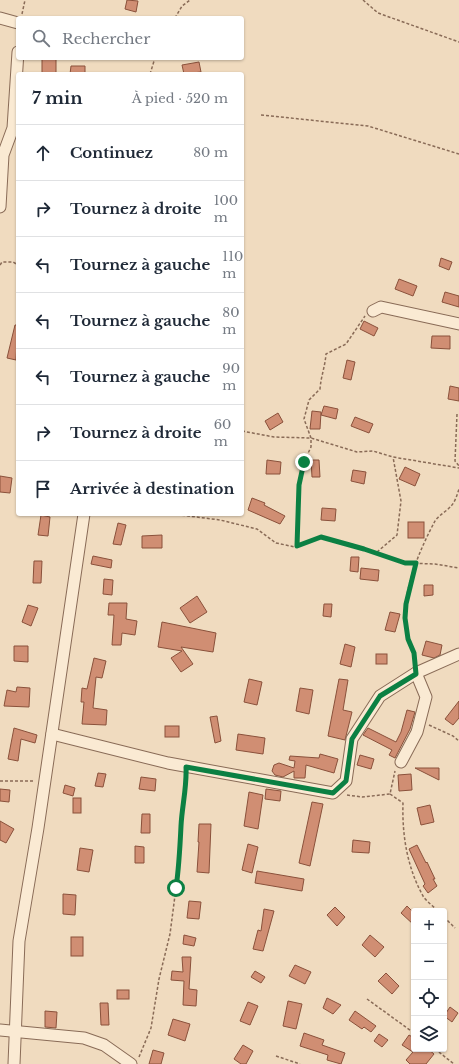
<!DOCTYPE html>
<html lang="fr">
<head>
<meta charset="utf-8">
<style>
	:root { --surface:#fff; --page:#f6f6f7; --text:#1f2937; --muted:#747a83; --line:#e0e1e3 }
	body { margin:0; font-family:"Libre Baskerville",serif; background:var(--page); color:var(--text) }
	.controls { position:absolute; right:12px; bottom:12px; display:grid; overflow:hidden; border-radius:4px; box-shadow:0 1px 3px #0004 }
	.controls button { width:36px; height:36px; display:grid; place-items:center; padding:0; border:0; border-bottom:1px solid var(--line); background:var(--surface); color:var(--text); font:20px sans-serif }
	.stop { position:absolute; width:12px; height:12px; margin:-9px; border:3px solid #0b8043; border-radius:50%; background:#fff }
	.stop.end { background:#0b8043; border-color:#fff; box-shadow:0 1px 4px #0008 }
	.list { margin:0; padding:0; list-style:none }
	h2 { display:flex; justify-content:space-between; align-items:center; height:52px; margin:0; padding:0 16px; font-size:17px }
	h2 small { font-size:13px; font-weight:400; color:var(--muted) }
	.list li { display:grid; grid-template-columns:26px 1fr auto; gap:12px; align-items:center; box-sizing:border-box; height:56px; padding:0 16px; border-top:1px solid var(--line) }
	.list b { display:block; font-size:15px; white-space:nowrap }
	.list em { font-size:13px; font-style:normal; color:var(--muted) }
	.icon { flex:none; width:22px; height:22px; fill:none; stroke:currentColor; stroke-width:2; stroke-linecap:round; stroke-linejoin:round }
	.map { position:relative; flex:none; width:459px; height:1064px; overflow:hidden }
	.search { position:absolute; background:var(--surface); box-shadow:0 1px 3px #0004; left:16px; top:16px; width:228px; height:44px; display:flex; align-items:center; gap:10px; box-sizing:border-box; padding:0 14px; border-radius:4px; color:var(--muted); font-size:15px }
	.panel { position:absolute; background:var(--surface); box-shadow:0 1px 3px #0004; left:16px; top:72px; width:228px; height:444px; border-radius:4px }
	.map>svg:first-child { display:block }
</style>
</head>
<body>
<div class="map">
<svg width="459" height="1064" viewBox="0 0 459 1064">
	<rect width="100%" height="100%" fill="#f0dbbf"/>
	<g fill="#d08e73" stroke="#8a513b">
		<path d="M127,0L138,1L136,12L125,9Z"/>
		<rect x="42" y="58" width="14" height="16"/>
		<path d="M199,62L201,72L184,74L182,65Z"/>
		<path d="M71,66H85V74H70Z"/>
		<path d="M441,258L452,262L449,270L439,266Z"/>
		<path d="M399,279L417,286L413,296L395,289Z"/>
		<path d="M445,292L459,296V307L442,302Z"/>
		<path d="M364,321L378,328L374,336L360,329Z"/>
		<path d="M15,325H18L16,360L7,358Z"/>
		<path d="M432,336H450V349L431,348Z"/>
		<path d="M347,360L355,362L351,380L343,378Z"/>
		<path d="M450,386L459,388V401L448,399Z"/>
		<path d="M324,406L338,409L336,419L321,415Z"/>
		<path d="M312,411L321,412L320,429H310Z"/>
		<path d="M278,413L283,422L270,430L265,421Z"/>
		<path d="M355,417L373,424L369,433L351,426Z"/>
		<path d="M267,460L281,462L280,474H266Z"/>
		<path d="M311,460H319L320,477H312Z"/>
		<path d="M405,467L420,474L415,486L399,479Z"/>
		<path d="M353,470L366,472L364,484L351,481Z"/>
		<path d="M0,476L12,478L10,493L0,492Z"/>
		<path d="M252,498L265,503L264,505L285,516L280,524L248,510Z"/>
		<path d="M322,508L336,509L335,521L321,520Z"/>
		<path d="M41,515L50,517L48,536L38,535Z"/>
		<rect x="408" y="522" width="16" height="16"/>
		<path d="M118,523L126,525L121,545L113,544Z"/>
		<path d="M162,535V548H142V536Z"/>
		<path d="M93,556L112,560L111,568L91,564Z"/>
		<path d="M351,557H359L358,572L350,571Z"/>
		<path d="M34,561H42L41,583H33Z"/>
		<path d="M361,568L379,570L378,581L360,579Z"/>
		<path d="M104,579L113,580L112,595L103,594Z"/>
		<path d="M424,585H433V595L424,596Z"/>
		<path d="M197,596L207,612L190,623L180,608Z"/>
		<path d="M109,603H127L126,619L137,621L135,635L122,633L121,645H112L114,615H108Z"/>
		<path d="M324,604H332L331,617L323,616Z"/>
		<path d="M28,605L38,608L31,626L22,622Z"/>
		<path d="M390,612L400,614L395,632L385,630Z"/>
		<path d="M162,622L216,633L213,652L181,647L193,664L181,672L171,658L182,651L158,647Z"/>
		<path d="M426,641L442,645L440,655L434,658L422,655Z"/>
		<path d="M345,644L355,647L351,667L340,664Z"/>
		<path d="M14,646H28V662L14,661Z"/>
		<rect x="376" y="654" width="11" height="10"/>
		<path d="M94,658L106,661L102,678L96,677L93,708L107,710L106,725L82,724L84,702H81L82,688L87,689Z"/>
		<path d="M249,679L262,682L257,705L244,702Z"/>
		<path d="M339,679L348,680L343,710L352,712L345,740L328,736Z"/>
		<path d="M17,687L30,688L29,707L4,706L7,690L16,692Z"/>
		<path d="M300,688L313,690L309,714L296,711Z"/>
		<path d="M459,701V718L453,725L445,719Z"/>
		<path d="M407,710L415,712L410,729L395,758L389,755L392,750L363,735L368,728L396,742L401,732Z"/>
		<path d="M217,716L221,741L215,743L210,717Z"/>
		<rect x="165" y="726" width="14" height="11"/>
		<path d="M14,728L37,735L35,743L21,739L18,761L8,759Z"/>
		<path d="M238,734L265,738L263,754L236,750Z"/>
		<path d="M320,754L338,759L334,773L306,765L305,778H294V771L283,777L275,775L272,771L274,765L279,763L294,768L295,761L289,760L290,756L319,758Z"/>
		<path d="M360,755L374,759L371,769L357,765Z"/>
		<path d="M415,768H439V780Z"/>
		<path d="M98,773L106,774L103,787L95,786Z"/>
		<path d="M411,774L412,790L399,791L398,775Z"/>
		<path d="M141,777L156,779L155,791L139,789Z"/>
		<path d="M65,785L75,788L73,796L63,793Z"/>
		<path d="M0,789L10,790L9,802L0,801Z"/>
		<path d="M266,789L281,791L280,801L265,799Z"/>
		<path d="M249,792L263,795L258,829L244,826Z"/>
		<rect x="73" y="798" width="8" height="15"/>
		<path d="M312,802L323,804L310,866L299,863Z"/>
		<path d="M430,805L434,822L421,825L417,808Z"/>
		<path d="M142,814H150V833H141Z"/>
		<path d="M0,821L14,829L6,843L0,840Z"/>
		<path d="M199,824H211L209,873L197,872L199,842H198Z"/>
		<path d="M353,840L370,842L369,853L352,852Z"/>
		<path d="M248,844L258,847L252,873L242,870Z"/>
		<path d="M417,845L426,863L427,862L435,879H433L437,886L428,893L423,886L425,884L409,849Z"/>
		<path d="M135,846L144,847V863H135Z"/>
		<path d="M80,848L93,850L89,872L77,870Z"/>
		<path d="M257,871L304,879L302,891L255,883Z"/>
		<path d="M63,894L76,895L75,915L63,914Z"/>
		<path d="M189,901L201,902L199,919L187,918Z"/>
		<path d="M407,906L414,913V925L401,913Z"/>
		<path d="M335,907L345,917L337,926L327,915Z"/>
		<path d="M264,909L274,911L263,951L253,949L258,930L261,931Z"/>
		<path d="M184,935L196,938L194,946L183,944Z"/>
		<path d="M370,935L384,947L375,957L362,945Z"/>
		<rect x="71" y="937" width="12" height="19"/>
		<path d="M182,957H191L189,989L197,990L196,1006L183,1005L184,981L171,980L172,971L183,972Z"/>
		<path d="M295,965L311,972L305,984L289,976Z"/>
		<path d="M255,971L265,977L261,983L251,977Z"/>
		<path d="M386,973L399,986L392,994L378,981Z"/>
		<rect x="117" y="990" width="12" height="9"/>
		<path d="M327,998L341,1005L333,1014L323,1008Z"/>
		<path d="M288,1001L302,1004L296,1029L283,1026Z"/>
		<path d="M248,1002L258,1006L250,1025L240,1021Z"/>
		<path d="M100,1003H108L109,1025H101Z"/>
		<path d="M450,1007L458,1013L452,1022L444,1016Z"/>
		<path d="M45,1011L57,1012L56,1028L45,1027Z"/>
		<path d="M355,1011L376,1026L371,1032L364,1027L362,1029L349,1020Z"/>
		<path d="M173,1019L190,1024L185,1041L168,1035Z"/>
		<path d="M304,1033L324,1040L322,1045L345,1053L341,1064L327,1060L328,1055L300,1046Z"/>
		<path d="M379,1034L388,1040L382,1047L374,1041Z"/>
		<path d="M409,1035L414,1038V1051L415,1049H428L434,1054L426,1064H410L406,1060L413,1052L402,1045Z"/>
		<path d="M243,1045L253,1051L246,1064H241L234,1059Z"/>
		<path d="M153,1050L164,1053L161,1064H149Z"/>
	</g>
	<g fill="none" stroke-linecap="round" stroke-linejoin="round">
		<g stroke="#896b57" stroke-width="13">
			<g id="street">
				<path d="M0,18L18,23"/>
				<path d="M0,207L3,155L13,128L18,52"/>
				<path d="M373,311L381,307L459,324"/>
				<path d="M52,734L168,763L333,793L346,781L352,739L380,696L416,673L459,654"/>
				<path d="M401,762L417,732L426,697L416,673"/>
				<path d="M0,1030L84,1038L104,1045L131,1064"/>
				<path d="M14,1064L19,941L38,828L84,514"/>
			</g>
		</g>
		<g stroke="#896b57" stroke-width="1.5" stroke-dasharray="3 2" stroke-linecap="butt">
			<path d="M363,0L378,13L459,42"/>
			<path d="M22,14L25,0"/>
			<path d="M175,18L182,6L190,0"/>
			<path d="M150,74L155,58"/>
			<path d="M261,115L368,126L459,154"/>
			<path d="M0,265L2,262H13L18,265"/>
			<path d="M457,414L455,461L459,466"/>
			<path d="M242,431L274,437L311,438L357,452L373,451L393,457L459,468"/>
			<path d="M112,514H173L220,520L257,529L276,543L295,547L321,537L365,549L405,563L435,564L459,568"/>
			<path d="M297,546L299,485L304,462L311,447V438L304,419L309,400L320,389C321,376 325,367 326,354L346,344L365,316"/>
			<path d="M377,552L397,535L401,501L393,457"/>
			<path d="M415,662C413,647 407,635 406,620C402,590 421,547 435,521C439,515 447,511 451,506C455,502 457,495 459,489"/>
			<path d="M429,725L453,736L459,741"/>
			<path d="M0,781H34"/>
			<path d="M390,794L403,803C402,835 407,867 423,896C426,901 433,906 438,911"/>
			<path d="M347,795L362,797L390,794L395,771"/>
			<path d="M444,917L455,928"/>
			<path d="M367,999L414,1033"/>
			<path d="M435,1049L454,1064"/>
			<path d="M276,1056L300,1064"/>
			<path d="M139,1057L151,1028L159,979L170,934L180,857L181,825L186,776"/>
		</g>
		<use href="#street" stroke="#faead3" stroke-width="11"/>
	</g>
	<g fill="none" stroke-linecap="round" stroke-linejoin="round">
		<path stroke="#0b8043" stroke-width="5" d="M176,888C179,867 180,847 181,826C182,806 187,787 186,767L333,793L346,781L352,739L380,696L416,674L414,653L408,639L405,618L406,604L416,563H405L364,549L321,537L297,546L299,485L304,462"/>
	</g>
</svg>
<div class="controls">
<button>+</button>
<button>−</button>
<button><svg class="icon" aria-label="locate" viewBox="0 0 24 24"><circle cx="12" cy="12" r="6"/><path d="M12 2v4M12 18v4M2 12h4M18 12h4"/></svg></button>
<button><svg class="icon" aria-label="layers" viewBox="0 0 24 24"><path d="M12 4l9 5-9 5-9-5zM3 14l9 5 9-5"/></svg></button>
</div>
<div class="stop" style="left:176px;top:888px"></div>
<div class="stop end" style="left:304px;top:462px"></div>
<div class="search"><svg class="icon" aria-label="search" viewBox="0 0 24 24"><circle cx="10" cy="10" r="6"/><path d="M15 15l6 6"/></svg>Rechercher</div>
<section class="panel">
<h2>7 min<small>À pied · 520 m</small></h2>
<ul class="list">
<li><svg class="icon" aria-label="ahead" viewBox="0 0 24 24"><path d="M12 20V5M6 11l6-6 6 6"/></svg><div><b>Continuez</b></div><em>80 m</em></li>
<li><svg class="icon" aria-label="right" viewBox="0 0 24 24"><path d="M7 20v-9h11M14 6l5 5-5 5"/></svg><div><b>Tournez à droite</b></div><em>100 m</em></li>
<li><svg class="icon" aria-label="left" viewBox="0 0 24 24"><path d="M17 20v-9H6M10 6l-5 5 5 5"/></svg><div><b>Tournez à gauche</b></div><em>110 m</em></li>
<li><svg class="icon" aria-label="left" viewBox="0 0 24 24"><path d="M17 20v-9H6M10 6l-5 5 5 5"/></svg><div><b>Tournez à gauche</b></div><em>80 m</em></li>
<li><svg class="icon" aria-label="left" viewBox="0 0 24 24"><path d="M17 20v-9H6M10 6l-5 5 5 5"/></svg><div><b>Tournez à gauche</b></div><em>90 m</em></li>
<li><svg class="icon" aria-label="right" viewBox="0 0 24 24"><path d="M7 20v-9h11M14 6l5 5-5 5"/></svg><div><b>Tournez à droite</b></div><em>60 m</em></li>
<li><svg class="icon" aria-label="arrive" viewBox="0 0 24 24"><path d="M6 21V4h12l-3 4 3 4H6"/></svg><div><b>Arrivée à destination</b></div></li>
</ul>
</section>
</div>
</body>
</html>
